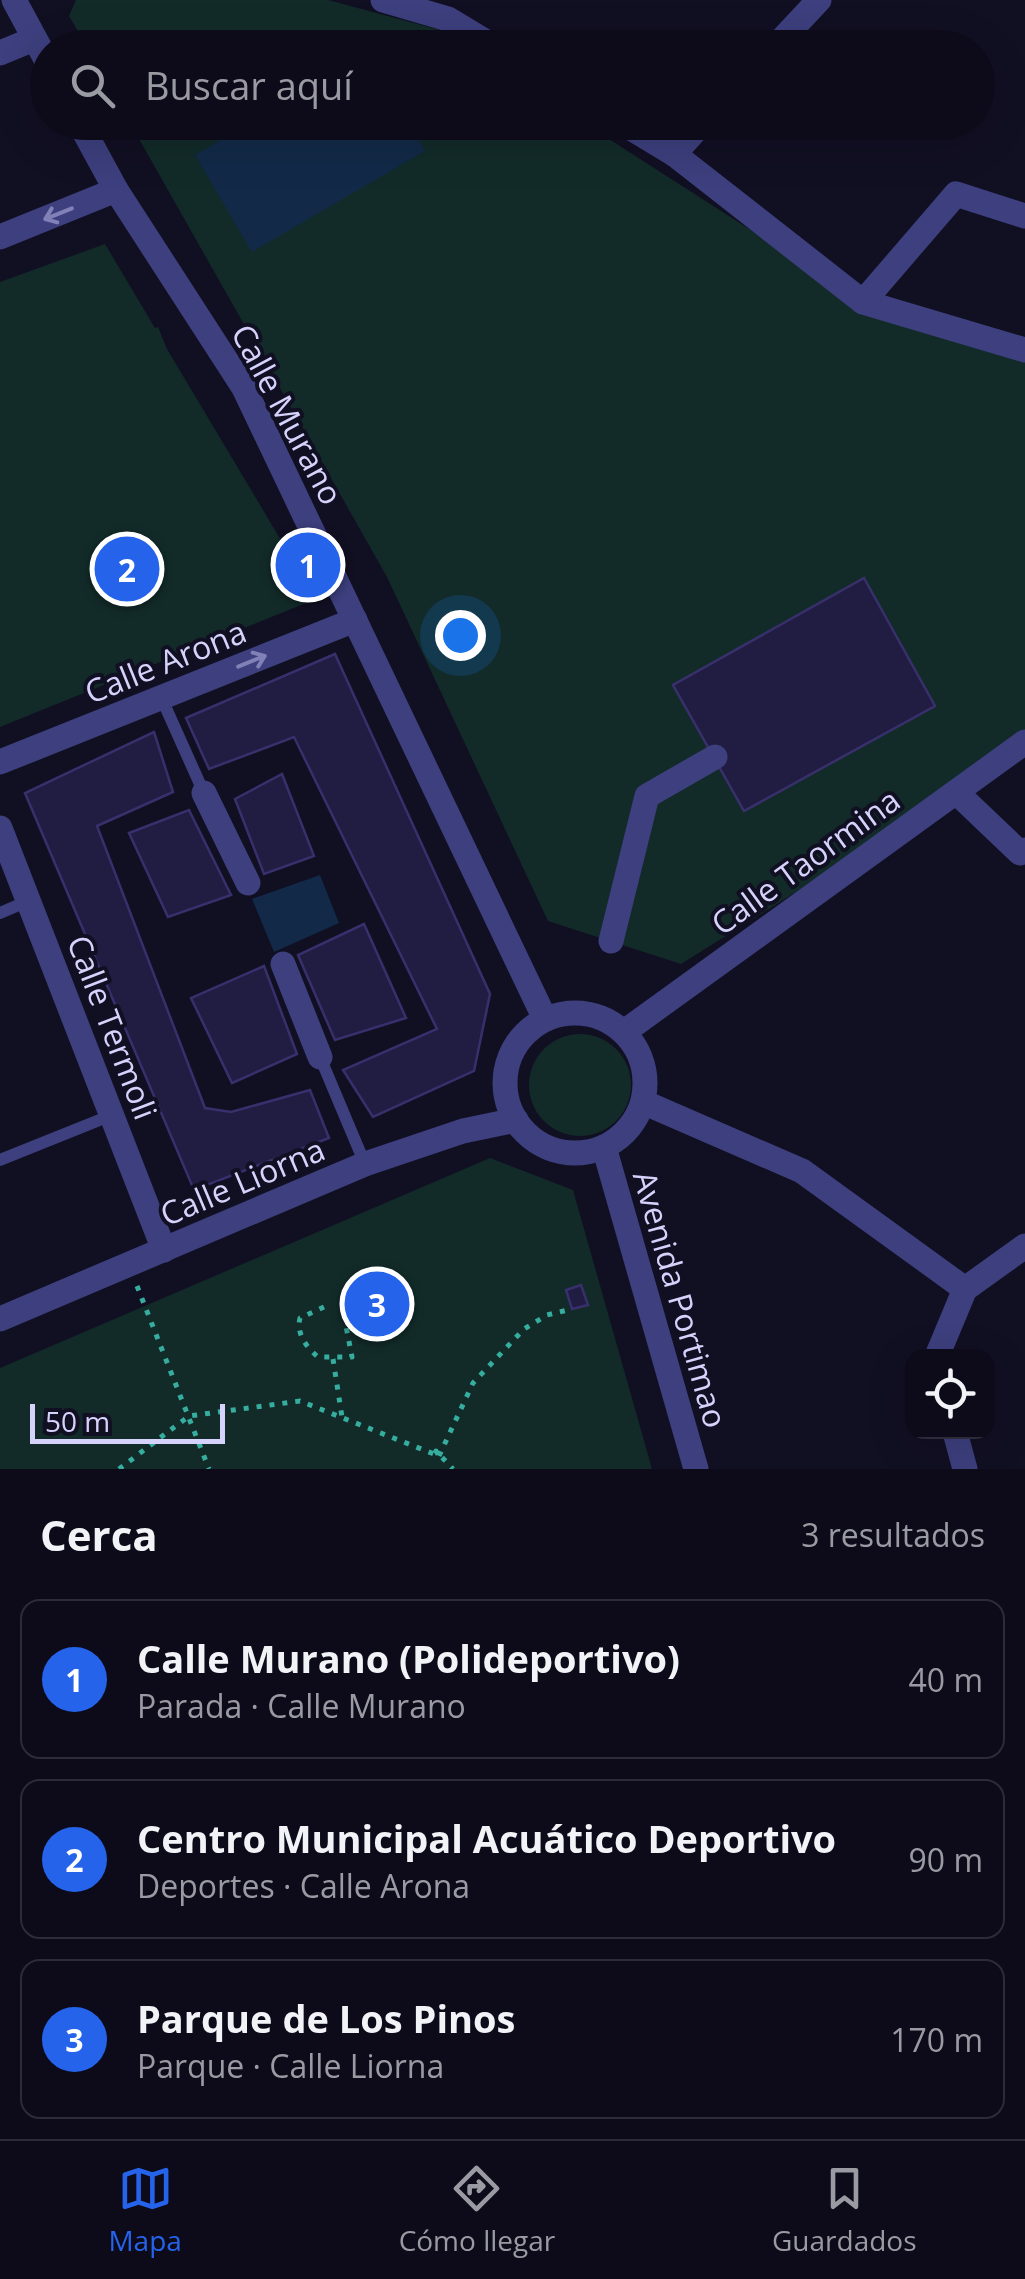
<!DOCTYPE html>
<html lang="es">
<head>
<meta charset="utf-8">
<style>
	:root { --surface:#0d0b1a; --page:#161423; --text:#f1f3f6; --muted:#9a9ba2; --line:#2d2b39; --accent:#2563eb }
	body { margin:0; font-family:"Open Sans",sans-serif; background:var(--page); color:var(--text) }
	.controls { position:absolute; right:30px; bottom:30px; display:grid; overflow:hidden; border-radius:20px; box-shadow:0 10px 40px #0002 }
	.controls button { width:90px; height:90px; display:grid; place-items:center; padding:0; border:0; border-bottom:2px solid var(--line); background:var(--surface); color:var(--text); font:50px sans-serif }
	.scale { position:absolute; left:30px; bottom:25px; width:195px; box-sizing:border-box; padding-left:10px; border:5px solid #d5d2fc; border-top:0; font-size:28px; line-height:35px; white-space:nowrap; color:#d5d2fc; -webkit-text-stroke:8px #110f22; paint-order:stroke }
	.you { position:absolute; left:460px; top:635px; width:35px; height:35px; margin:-25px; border:8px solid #fff; border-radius:50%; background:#1a73e8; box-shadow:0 0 0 15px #1a73e833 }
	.badge { display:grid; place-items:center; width:65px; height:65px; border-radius:50%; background:var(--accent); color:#fff; font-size:32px; font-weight:700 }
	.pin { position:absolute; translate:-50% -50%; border:5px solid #fff; box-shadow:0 2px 10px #0006 }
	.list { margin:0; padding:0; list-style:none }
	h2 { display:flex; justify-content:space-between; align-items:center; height:130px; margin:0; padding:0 40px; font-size:42px }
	h2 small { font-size:32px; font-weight:400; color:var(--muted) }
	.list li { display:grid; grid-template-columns:65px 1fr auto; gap:30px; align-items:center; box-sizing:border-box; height:160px; margin:0 20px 20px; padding:0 20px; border:2px solid var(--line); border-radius:20px }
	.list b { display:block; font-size:38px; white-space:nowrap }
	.list p { margin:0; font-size:32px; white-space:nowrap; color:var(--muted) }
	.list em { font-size:32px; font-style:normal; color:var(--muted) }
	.icon { flex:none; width:55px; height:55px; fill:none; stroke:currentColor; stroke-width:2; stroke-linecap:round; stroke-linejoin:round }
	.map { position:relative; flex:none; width:1025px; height:1469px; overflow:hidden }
	.search { position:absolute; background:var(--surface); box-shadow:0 10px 40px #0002; left:30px; right:30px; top:30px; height:110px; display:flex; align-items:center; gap:25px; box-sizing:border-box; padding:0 35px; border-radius:55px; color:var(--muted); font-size:38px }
	.sheet { height:670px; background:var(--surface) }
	nav { display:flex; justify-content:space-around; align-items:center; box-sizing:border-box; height:140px; border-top:2px solid var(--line); background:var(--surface); font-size:28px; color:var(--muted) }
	nav a { display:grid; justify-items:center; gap:5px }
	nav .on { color:var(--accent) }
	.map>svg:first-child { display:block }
</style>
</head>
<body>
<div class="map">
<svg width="1025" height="1469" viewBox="0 0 1025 1469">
	<rect width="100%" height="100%" fill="#110f22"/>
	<g fill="#122b29">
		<path d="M76,0H328L440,30L467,47H87L69,16Z"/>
		<path d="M130,123H584L863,302L1025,350V742L956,792L681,964L548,921L387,577Z"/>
		<path d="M105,244L155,328L158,327L167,349L316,599L0,727V282Z"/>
		<circle cx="580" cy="1085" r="51"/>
		<path d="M490,1158L573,1190L652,1469H0V1368Z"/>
	</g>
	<g fill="#122a48">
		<path d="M250,123H408L425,151L252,252L195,155Z"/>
		<path d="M320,875L339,923L274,952L252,899Z"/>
	</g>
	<g fill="#211c41" stroke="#38306c" stroke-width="2.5">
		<path d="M864,578L935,706L744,811L673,685Z"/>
		<path d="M335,654L490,994L474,1071L373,1117L343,1070L437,1029L294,737L209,769L186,718Z"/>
		<path d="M154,732L173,792L97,826L205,1108L231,1112L310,1090L329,1138L194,1190L25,793Z"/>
		<path d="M282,774L314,856L264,874L235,799Z"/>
		<path d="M189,810L231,895L168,917L129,833Z"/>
		<path d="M364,924L406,1018L335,1040L298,955Z"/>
		<path d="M264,966L297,1054L232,1083L191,998Z"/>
		<path d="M581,1285L588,1305L572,1309L566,1290Z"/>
	</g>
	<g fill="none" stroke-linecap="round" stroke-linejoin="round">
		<g stroke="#36ad9e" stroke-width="5" stroke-dasharray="5 8" stroke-linecap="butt">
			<path d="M137,1286L209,1469"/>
			<path d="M324,1307L300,1318C296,1334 307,1348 318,1357H352L346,1326"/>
			<path d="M333,1359L342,1417"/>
			<path d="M439,1456L473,1383L524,1329L547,1315L572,1309"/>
			<path d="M119,1469L189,1416L300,1401L439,1456L436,1451L453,1469"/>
		</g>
		<g stroke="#3d3f7e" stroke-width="12">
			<path d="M161,697L204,793"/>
			<path d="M0,913L28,901"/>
			<path d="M320,1057L365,1164"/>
			<path d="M0,1160L112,1115"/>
		</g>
		<g stroke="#3d3f7e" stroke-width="25">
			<path d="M14,0L48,63"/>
			<path d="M383,0L448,19L496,48"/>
			<path d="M774,48L819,0"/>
			<path d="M0,53L34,39"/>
			<path d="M79,122L116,190L244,388L545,1019"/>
			<path d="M621,122L674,154L863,302L1025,350"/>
			<path d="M674,154L703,122"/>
			<path d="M0,237L116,190"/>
			<path d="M863,302L956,194L1025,216"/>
			<path d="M0,762L355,620"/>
			<path d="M956,792L1020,853L1025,850"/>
			<path d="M204,793L248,883"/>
			<path d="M0,828L164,1250"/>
			<path d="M611,941L647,796L715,757"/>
			<path d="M283,964L320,1057"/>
			<circle cx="575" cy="1083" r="70"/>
			<path d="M624,1032L1025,742"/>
			<path d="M643,1102L802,1171L965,1289"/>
			<path d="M604,1147L696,1469"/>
			<path d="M0,1319L365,1164L463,1131L516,1120"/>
			<path d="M937,1356L965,1289L1025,1246"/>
			<path d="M955,1432L965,1469"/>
		</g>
	</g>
	<defs><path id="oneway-shaft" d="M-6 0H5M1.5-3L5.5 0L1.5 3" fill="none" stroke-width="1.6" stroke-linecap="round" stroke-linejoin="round" transform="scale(2.5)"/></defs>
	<g stroke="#8181b7">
		<use href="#oneway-shaft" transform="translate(58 214) rotate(158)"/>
		<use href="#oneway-shaft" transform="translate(252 661) rotate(-22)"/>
	</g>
	<g text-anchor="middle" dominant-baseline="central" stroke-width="8" stroke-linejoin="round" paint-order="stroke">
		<g font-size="32" fill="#d5d2fc" stroke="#110f22">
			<text transform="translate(288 414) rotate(62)">Calle Murano</text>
			<text transform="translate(165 661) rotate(-22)">Calle Arona</text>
			<text transform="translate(805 861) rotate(-36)">Calle Taormina</text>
			<text transform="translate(113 1027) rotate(69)">Calle Termoli</text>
			<text transform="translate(242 1181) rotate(-23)">Calle Liorna</text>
			<text transform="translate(681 1299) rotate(74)">Avenida Portimao</text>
		</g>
	</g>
</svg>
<div class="controls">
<button><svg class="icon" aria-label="locate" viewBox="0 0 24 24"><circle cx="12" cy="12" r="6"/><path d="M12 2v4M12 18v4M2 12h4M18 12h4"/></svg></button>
</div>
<div class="scale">50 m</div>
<div class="you"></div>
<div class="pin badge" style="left:308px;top:565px">1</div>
<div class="pin badge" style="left:127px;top:569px">2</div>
<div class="pin badge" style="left:377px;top:1304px">3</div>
<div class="search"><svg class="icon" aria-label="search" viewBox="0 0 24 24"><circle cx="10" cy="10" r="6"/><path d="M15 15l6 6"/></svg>Buscar aquí</div>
</div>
<section class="sheet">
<h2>Cerca<small>3 resultados</small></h2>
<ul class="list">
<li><span class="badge">1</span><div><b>Calle Murano (Polideportivo)</b><p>Parada · Calle Murano</p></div><em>40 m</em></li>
<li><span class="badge">2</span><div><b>Centro Municipal Acuático Deportivo</b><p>Deportes · Calle Arona</p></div><em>90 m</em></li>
<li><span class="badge">3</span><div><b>Parque de Los Pinos</b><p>Parque · Calle Liorna</p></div><em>170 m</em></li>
</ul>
</section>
<nav>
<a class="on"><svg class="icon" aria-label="map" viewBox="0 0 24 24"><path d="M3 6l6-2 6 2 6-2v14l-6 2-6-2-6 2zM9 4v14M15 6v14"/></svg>Mapa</a>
<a><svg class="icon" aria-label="directions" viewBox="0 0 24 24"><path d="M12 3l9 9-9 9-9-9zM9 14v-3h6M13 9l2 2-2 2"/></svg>Cómo llegar</a>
<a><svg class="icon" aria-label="saved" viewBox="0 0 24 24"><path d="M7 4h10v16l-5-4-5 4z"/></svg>Guardados</a>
</nav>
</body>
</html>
